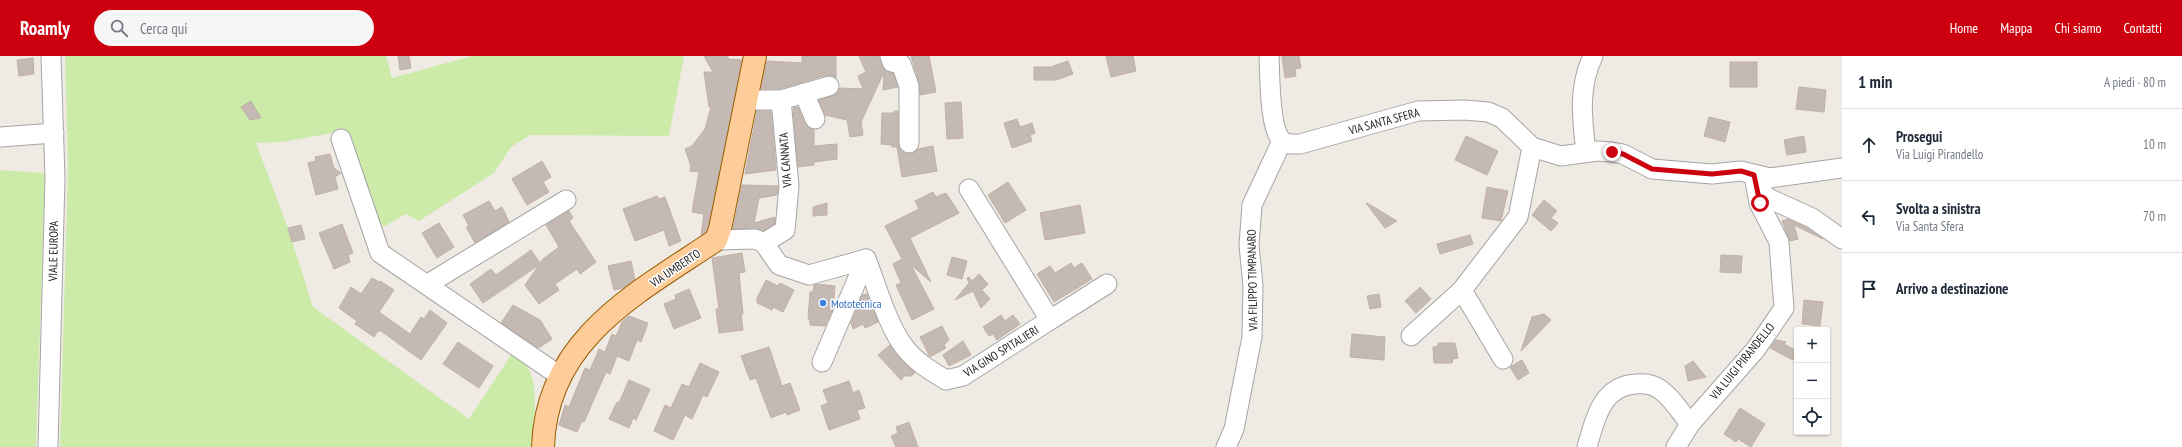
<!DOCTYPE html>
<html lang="it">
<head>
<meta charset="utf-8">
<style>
	:root { --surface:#fff; --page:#f6f6f7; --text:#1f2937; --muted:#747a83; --line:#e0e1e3; --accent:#cc000e }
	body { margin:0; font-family:"PT Sans Narrow",sans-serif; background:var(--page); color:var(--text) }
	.controls { position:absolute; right:12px; bottom:12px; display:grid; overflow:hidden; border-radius:4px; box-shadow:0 1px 3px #0004 }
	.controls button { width:36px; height:36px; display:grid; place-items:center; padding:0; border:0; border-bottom:1px solid var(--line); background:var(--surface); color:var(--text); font:20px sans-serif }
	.stop { position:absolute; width:12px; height:12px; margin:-9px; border:3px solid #cc000e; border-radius:50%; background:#fff }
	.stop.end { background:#cc000e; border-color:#fff; box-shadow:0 1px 4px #0008 }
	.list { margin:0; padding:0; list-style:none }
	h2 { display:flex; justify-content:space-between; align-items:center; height:52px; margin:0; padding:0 16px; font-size:17px }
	h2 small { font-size:13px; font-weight:400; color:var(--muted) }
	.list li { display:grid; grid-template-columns:26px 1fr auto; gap:12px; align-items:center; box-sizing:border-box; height:72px; padding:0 16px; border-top:1px solid var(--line) }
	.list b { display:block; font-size:15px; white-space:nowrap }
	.list p { margin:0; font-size:13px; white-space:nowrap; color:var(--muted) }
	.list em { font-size:13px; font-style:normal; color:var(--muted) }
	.icon { flex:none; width:22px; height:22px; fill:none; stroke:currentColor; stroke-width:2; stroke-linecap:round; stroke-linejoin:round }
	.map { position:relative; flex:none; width:1842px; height:391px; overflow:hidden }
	header { display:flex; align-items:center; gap:24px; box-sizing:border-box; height:56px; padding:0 20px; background:var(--accent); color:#fff }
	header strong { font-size:19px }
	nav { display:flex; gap:22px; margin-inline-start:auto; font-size:14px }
	.search { width:280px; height:36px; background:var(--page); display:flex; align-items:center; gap:10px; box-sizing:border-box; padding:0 14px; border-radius:22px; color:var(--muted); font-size:15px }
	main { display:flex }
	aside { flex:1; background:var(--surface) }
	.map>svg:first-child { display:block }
</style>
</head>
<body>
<header>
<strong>Roamly</strong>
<div class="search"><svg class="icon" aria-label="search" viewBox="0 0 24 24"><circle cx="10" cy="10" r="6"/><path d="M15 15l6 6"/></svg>Cerca qui</div>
<nav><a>Home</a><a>Mappa</a><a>Chi siamo</a><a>Contatti</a></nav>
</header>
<main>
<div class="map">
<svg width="1842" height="391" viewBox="0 0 1842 391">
	<rect width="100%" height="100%" fill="#efebe4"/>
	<g fill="#cdeba8">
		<path d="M65,0H386L392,22L472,0H684L669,80L530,79L511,91L494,117L419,165L406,158L383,171L376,162L347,74L283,86L256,87L288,172L313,251L469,363L511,299C516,302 525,307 528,312C540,332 533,369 532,391H60L68,111Z"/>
		<path d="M0,114L45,117L36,391H0Z"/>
	</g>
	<g fill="#c4bab3" stroke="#c1b0a5">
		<path d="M398,0H409L411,12L400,14Z"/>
		<path d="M704,0H728V3L742,4L708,170L706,176L701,179L704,158L692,156L699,116L690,115L691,110L685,93L692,90L705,73L711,51H709L704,16H713Z"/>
		<path d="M802,0H836V22L826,19L779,33H761L767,5L802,7Z"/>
		<path d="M859,0H879L882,10L885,14L893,17L898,31L883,34L884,16L861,66L863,79L850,81L847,64L825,59L819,44L832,40L840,32L863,33L858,20L866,16Z"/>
		<path d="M911,0H929L936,36L920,39L919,26Z"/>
		<path d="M1106,0H1133L1136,15L1111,21Z"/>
		<path d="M1282,0H1299L1301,12L1295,13L1296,20L1285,22Z"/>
		<path d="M33,2L34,18L19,20L17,4Z"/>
		<path d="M1068,5L1073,18L1056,24H1034V11H1051Z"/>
		<rect x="1730" y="6" width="27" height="25"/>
		<path d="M1799,31L1826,34L1824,56L1796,53Z"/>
		<path d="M251,45L261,62L250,64L241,51Z"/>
		<path d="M961,46L963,82L947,83L945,47Z"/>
		<path d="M798,51L805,68L814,74V90L837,88V103L814,106V109L798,111L793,52Z"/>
		<path d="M757,55H771L776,114L745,118Z"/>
		<path d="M894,55H898L900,93L909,98L918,93L933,90L937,115L902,121L897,91H892V89L881,88L882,57H894Z"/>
		<path d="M1709,61L1730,66L1725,86L1704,80Z"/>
		<path d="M1017,63L1020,71L1032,67L1035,77L1030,79L1032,85L1012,92L1004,67Z"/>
		<path d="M1466,80L1498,95L1487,119L1455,104Z"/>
		<path d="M1804,80L1806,96L1787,99L1784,84Z"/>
		<path d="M330,98L334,112L341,117L335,121L338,133L316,139L308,107L316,105L315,101Z"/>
		<path d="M542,105L551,121L543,126L549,136L527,149L512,123Z"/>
		<path d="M1008,126L1026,154L1005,167L988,139Z"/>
		<path d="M742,129L778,130L777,139L759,142L754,167L775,161V168L763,175L755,172L733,173Z"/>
		<path d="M1487,131L1508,135L1501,165L1482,162Z"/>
		<path d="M933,136L936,141L946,137L959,157L910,182L931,226L911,209L934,253L912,264L896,229L901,227L893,208L902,203L885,170L919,153L915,145Z"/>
		<path d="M657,140L659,143L665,141L681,185L669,190L664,174L635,185L623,153Z"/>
		<path d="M1544,144L1557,155L1551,162L1558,167L1551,175L1532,159Z"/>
		<path d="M489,145L495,155L502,151L509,166L475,187L466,171L469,170L463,159Z"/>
		<path d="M827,147V159L813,160V151Z"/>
		<path d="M1366,147H1367L1397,165L1385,172Z"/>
		<path d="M1080,149L1085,177L1045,184L1040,157Z"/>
		<path d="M569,155L573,162L569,165L596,206L580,218L577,213L555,228L559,234L539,248L525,229L539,209L483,247L470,228L491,213L496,219L531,194L540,207L543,203L559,191L546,169Z"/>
		<path d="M1788,163L1807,172L1823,183L1794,169L1798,183L1790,185L1782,165Z"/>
		<path d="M439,167L454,191L437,202L422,177Z"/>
		<path d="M342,168L353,197L348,199L350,206L334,213L319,177Z"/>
		<path d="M301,169L305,183L292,186L288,172Z"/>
		<path d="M1470,179L1473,188L1440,198L1437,188Z"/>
		<path d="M742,197L745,216L739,217L743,258H741L743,274L719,277L716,253H719L712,202Z"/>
		<path d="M1721,199L1742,200L1741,217L1720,216Z"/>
		<path d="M952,201L967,205L962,223L947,219Z"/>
		<path d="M631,205L635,224L623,232L614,234L608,210Z"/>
		<path d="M1071,207L1074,212L1082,207L1092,223L1054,246L1037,218L1050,210L1055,217Z"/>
		<path d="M979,218L988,228L982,234L990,243L981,252L973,235L955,244L969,227L967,222L969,221L972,225Z"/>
		<path d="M372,222L379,226L380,225L394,234L379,256L410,278L421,261L424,263L430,254L447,267L421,304L381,275H378L374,281L355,268L357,265L339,252L351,231L361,238Z"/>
		<path d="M766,224L778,230L780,227L794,234L783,256L773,251L772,254L757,247V242Z"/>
		<path d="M816,228L835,230L833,253L825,270L810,269V263H808L810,236H813L814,229Z"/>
		<path d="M1420,231L1431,243L1416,257L1405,245Z"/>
		<path d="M689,233L701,262L674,273L664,248L676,243L675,239Z"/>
		<path d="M867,238L878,266L865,272L863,268L853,273L851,267L858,250L861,249L860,245L862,239Z"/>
		<path d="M1379,238L1381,251L1370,253L1367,240Z"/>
		<path d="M1804,244L1823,246L1820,270L1802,268Z"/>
		<path d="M513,249L540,264L552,283L540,291H537L501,267Z"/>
		<path d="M1544,258L1551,264L1521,295L1532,261Z"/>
		<path d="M1001,259L1005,265L1013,259L1020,268L997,284L993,278L989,280L983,271Z"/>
		<path d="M629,260L648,267L641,286L637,284L629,305L617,300L610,318L606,316L584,366L582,365L577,376L559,369L565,349L569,351L585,312L590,314L599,293L605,296L612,278L616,280L622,266Z"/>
		<path d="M942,270L949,284L944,289L946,292L930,301L920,281Z"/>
		<path d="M1352,278L1385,281L1384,304L1350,301Z"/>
		<path d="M1776,284L1786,286L1784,288L1797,295L1793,304L1770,292Z"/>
		<path d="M963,285L971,299L949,310L943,299Z"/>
		<path d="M458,286L493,310L479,332L443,308Z"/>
		<path d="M1438,287H1455L1458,302L1453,303L1452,307H1434L1433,291L1438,290Z"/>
		<path d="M890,289L901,304L915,317L911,320H904L901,324L878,299Z"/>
		<path d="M769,291L782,330L790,327L800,354L787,359L786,356L771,362L756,322L750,324L741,300Z"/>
		<path d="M1522,304L1529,317L1518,324L1510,311Z"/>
		<path d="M1693,305L1706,321L1688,325L1685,310Z"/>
		<path d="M700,307L719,316L707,341L703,339L692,363L685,359L673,384L654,375L665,349L671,352L682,328L689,331Z"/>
		<path d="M629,324L650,333L636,364L633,362L629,372L609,363L617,346L619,347Z"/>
		<path d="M849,325L853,337L859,334L865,352L857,354L860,363L829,374L821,350L828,347L823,334Z"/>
		<path d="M1740,352L1765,368L1751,391L1738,383L1736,386L1724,378Z"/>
		<path d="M909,366L918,391H896L891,380L898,377L896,371Z"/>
	</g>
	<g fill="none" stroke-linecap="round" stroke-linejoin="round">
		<g stroke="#a5a5a5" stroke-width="21">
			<g id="minor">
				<path d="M890,0L892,6L901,8L909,30V87"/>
				<path d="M1269,0C1270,18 1269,73 1282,85C1287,89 1294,88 1300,88L1418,55L1464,54L1488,56L1502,62L1532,91L1561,100L1597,95L1612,96L1623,98L1652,113L1712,118L1741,115L1770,122L1842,112"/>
				<path d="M804,37L815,63"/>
				<path d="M746,44H781L789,130L785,174L764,187"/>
				<path d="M781,44L829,30"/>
				<path d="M0,81L54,77"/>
				<path d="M341,83L380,197L560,320"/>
				<path d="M1586,96C1582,63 1578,31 1593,0"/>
				<path d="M1757,131L1768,142L1812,162L1842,183"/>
				<path d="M716,184L755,183L764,187L779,209L809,219L866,203C877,230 887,269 905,292C916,306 931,315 946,324L963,320L1050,264L969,133"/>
				<path d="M428,228L566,144"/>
				<path d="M1462,234L1503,303"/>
				<path d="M1050,264L1107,228"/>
				<path d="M1411,280L1462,234L1518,161L1532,91"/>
				<path d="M822,306L866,203"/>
				<path d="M48,391L55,122L51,0"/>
				<path d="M1226,391L1234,373L1252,281L1253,230L1249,189L1252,149L1282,85"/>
				<path d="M1587,391C1595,364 1601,330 1636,328C1645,327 1654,328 1662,335C1673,343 1681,357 1690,368"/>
				<path d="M1676,391L1690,368L1756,293L1784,252L1779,186L1759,147L1754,119"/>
			</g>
		</g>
		<g stroke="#985b00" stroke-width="24">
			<path id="major" d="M543,391C546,283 637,237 716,184L720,173L755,0"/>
		</g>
		<use href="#minor" stroke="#fff" stroke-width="19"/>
		<use href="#major" stroke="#fecc99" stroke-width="22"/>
	</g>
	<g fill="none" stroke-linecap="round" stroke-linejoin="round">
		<path stroke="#cc000e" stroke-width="5" d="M1612,96L1623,98L1652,113L1712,118L1741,115L1754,119L1760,147"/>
	</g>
	<circle fill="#3f7fe0" stroke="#fff" stroke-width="1.5" cx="823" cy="247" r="4"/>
	<g text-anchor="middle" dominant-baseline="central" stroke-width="3" stroke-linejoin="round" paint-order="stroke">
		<g font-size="12" fill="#1e1e1e" stroke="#fff">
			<text transform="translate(1384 65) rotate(-15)">VIA SANTA SFERA</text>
			<text transform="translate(785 104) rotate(-94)">VIA CANNATA</text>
			<text transform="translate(53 195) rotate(-89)">VIALE EUROPA</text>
			<text transform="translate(675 212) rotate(-34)">VIA UMBERTO</text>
			<text transform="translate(1252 224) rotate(-91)">VIA FILIPPO TIMPANARO</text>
			<text transform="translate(1001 295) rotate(-32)">VIA GINO SPITALIERI</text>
			<text transform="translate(1742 305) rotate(-51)">VIA LUIGI PIRANDELLO</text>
		</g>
		<g font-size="12" fill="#366cbe" stroke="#fff" text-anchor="start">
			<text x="831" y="247">Mototecnica</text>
		</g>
	</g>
</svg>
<div class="controls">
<button>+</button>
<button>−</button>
<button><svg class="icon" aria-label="locate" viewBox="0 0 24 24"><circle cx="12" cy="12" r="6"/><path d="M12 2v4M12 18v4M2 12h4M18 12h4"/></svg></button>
</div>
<div class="stop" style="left:1760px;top:147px"></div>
<div class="stop end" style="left:1612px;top:96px"></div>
</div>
<aside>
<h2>1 min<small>A piedi · 80 m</small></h2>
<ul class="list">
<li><svg class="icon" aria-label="ahead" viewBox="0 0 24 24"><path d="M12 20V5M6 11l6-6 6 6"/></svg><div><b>Prosegui</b><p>Via Luigi Pirandello</p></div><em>10 m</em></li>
<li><svg class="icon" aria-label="left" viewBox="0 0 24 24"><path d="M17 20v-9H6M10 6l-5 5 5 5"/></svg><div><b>Svolta a sinistra</b><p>Via Santa Sfera</p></div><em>70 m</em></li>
<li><svg class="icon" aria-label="arrive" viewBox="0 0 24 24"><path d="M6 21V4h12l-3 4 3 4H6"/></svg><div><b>Arrivo a destinazione</b></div></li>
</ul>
</aside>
</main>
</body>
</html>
